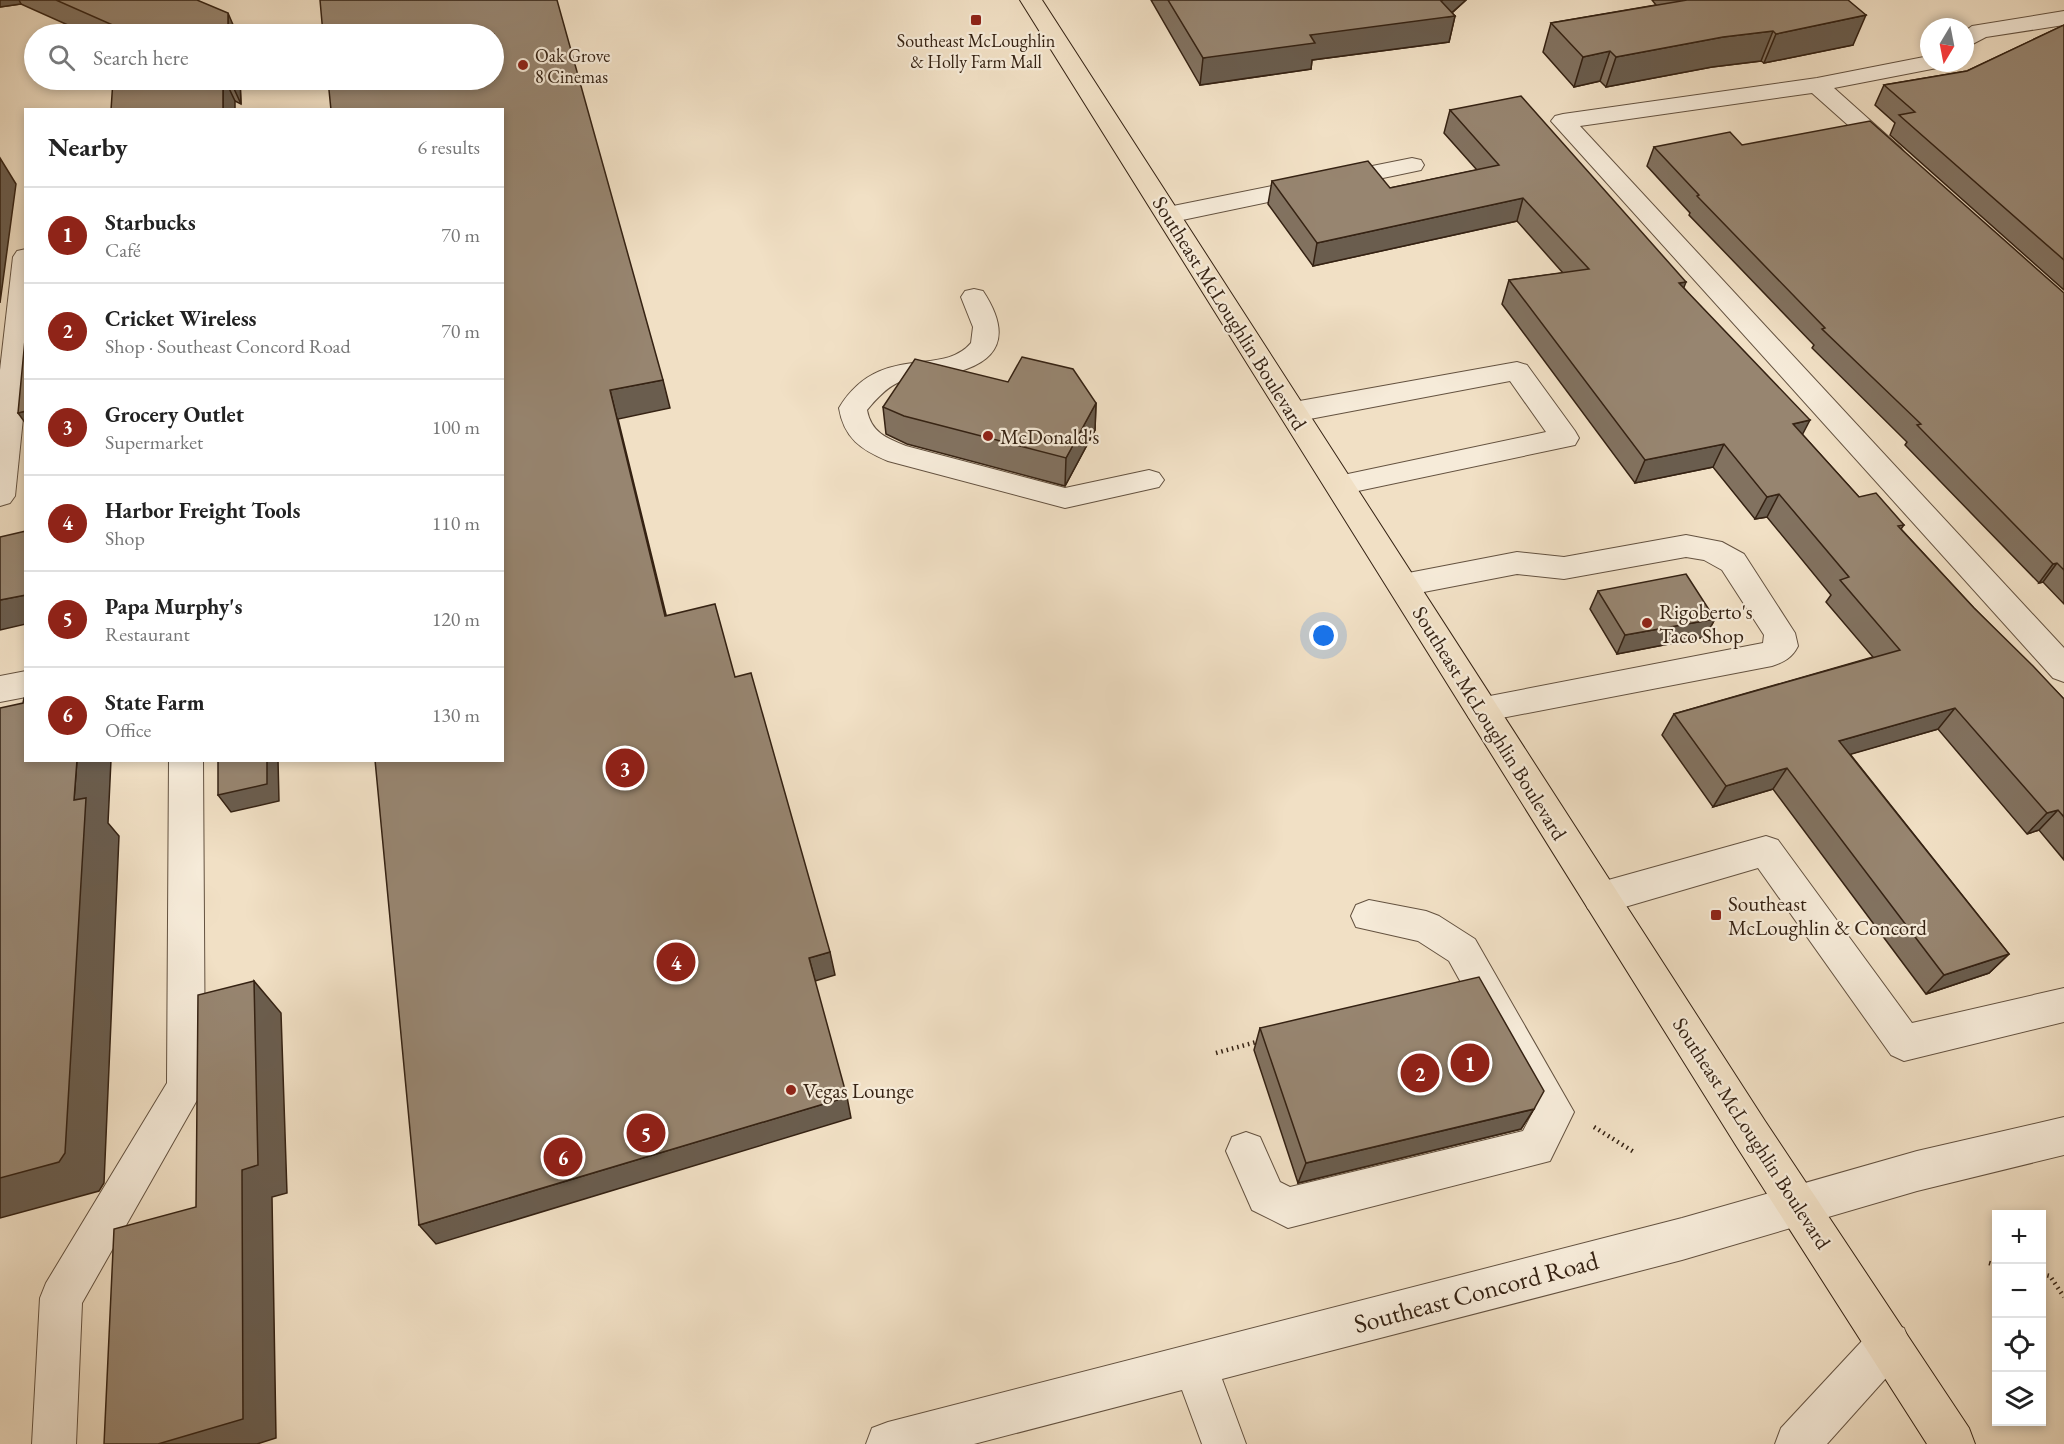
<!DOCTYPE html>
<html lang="en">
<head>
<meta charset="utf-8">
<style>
	:root { --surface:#fff; --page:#f2f2f2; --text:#222; --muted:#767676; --line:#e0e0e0; --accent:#8f2418 }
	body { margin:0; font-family:"EB Garamond",serif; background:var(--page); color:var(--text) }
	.controls { position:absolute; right:18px; bottom:18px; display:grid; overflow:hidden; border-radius:0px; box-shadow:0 3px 9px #0003 }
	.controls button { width:54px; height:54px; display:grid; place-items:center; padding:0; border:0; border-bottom:2px solid var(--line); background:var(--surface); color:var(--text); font:30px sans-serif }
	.compass { position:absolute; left:1920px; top:18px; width:54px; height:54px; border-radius:50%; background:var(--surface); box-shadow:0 3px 9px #0003; rotate:190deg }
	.you { position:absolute; left:1324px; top:636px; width:21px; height:21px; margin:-15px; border:4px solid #fff; border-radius:50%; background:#1a73e8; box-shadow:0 0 0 9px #1a73e833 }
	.badge { display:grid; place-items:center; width:39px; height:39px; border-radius:50%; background:var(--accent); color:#fff; font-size:20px; font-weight:700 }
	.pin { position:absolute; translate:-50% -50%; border:3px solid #fff; box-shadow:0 2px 6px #0006 }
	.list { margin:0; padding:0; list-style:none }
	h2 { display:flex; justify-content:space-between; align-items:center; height:78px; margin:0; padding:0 24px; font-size:26px }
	h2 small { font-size:20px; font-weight:400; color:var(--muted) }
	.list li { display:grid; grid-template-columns:39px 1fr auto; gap:18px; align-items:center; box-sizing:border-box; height:96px; padding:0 24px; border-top:2px solid var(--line) }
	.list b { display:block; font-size:22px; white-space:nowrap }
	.list p { margin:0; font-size:20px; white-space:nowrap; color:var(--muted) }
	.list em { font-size:20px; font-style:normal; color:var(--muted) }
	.icon { flex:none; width:33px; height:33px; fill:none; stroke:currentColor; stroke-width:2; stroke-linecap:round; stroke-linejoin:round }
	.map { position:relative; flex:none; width:2064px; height:1444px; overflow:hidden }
	.search { position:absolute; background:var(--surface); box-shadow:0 3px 9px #0003; left:24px; top:24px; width:480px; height:66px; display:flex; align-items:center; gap:15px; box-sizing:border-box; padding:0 21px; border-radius:33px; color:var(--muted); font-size:22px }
	.panel { position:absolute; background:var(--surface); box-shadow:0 3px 9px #0003; left:24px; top:108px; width:480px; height:654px; border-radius:0px }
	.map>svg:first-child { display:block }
</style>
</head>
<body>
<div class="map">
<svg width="2064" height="1444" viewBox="0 0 2064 1444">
	<rect width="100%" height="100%" fill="#f1e0c5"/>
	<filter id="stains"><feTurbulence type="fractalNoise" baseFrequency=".00333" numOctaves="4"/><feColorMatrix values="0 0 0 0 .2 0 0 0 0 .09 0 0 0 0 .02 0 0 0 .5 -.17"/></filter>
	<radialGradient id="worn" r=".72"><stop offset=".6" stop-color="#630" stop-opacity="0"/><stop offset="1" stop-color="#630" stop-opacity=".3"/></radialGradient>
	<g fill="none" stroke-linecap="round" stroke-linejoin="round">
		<g stroke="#645240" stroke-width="2">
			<g id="minor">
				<path d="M2064,11V25L1986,37L1965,48V31L1972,26Z"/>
				<path d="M1929,56V63H1940L1937,68L1834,88L1901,148L1905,153L1901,158L1893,160L1885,158L1812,93L1580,126L2064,648V682L2053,678L1551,121L1555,116L1563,114L1817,78Z"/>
				<path d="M1412,158L1421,160L1424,165L1421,170L1168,223L1159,220L1156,215L1159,210L1168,207Z"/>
				<path d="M26,249V389L15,496L10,503L0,506V370L13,257L17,251Z"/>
				<path d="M974,289L983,291C1012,335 1001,363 949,374C933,378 914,376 899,382C886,388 876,399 867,410C871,432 886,438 906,446L1065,488L1149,470L1159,473L1164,480L1159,487L1065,508L888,461C861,450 844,438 839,408C880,341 942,378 971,343L973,327L961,297L965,291Z"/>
				<path d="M1517,362L1527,365L1575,431L1579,438L1575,445L1339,495L1329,492L1324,485L1329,478L1546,432L1510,381L1294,422L1284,419L1280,412L1284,405L1294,402Z"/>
				<path d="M1686,535L1722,542L1744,554L1795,633L1798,646C1792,658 1784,662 1772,666L1481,722L1469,718L1465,709L1469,700L1763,643L1764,635L1722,570L1704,560L1686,557L1564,579L1517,574L1403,596L1392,593L1388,585L1392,577L1403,574L1517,552L1564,557Z"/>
				<path d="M26,671V697L0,702V676Z"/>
				<path d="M169,760H203L205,1086L82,1303L76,1444H32L40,1298L46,1283L167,1083Z"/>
				<path d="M1766,836L1778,840L1912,1023L2064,988V1022L1904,1061L1891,1055L1758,868L1601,914L1588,909L1583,898L1588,887L1601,882Z"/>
				<path d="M1369,900L1426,911L1439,916L1475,939L1574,1112L1550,1161L1288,1228L1252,1210L1226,1151L1232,1137L1246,1132L1260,1137L1280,1182L1290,1187L1523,1131L1533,1112L1449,961L1418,941L1356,927L1351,916L1356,905Z"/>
				<path d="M2064,1117V1155L1917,1191L1682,1260L1222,1379L1246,1444H1202L1182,1390L974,1444H866L872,1428L888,1422L1682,1218L1917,1151Z"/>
				<path d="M1889,1322L1904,1328L1910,1343L1904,1358L1827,1444H1775L1781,1428L1874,1328Z"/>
			</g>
		</g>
		<g stroke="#352213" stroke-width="2">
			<path id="major" d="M1020,0H1042L1765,1121L1969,1428L1975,1444H1927L1737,1147Z"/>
		</g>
		<g stroke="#352213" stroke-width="4.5" stroke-dasharray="1.5 4" stroke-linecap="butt">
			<path d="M1216,1053L1260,1041"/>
			<path d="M1594,1127L1634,1152"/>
			<path d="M1989,1263L1996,1265"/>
			<path d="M2042,1274L2050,1276L2064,1297"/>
		</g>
		<use href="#minor" fill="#f6ebd9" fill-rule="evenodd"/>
		<use href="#major" fill="#f1e0c5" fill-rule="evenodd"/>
	</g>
	<g fill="#827260" stroke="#352213" stroke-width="1.5">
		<path d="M0,0H197L237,34H88L21,4L0,7Z"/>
		<path d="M1151,0H1466L1452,13L1455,16L1449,42L1312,60L1311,69L1200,85Z"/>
		<path d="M1652,0H1848L1853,45L1764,63L1761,61L1712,67L1606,87L1600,81L1574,87L1543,52L1551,23L1656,5Z"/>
		<path d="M2064,25V290L1890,135L1895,123L1875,105L1884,85L1967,71Z"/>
		<path d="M113,80H240L241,104L235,101Z"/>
		<path d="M1450,110L1684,288L1802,434L1859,497L1904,525L1901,529L1974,608L2064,699V860L2039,830L2027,834L1938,729L1850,754L2009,954L1989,973L1926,994L1773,789L1713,807L1662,735L1674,714L1873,657L1826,602L1831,595L1767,517L1755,519L1713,467L1635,483L1502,304L1509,280L1563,273L1517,221L1313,266L1268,204L1272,181L1390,188L1477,170L1444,133Z"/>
		<path d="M1742,145L2064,293V604L2043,582L2039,583L1905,445L1907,442L1812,348L1814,345L1689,215L1690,213L1647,166L1654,147Z"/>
		<path d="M1008,382L1096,403L1095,430L1065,486L907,444L886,434L883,407Z"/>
		<path d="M1598,591L1715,619L1705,637L1617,654L1590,609Z"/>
		<path d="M1260,1028L1534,1109L1521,1129L1298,1183L1254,1050Z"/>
	</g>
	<g fill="#6a5d4e" stroke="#352213" stroke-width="1.5">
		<path d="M0,0H19L21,4L0,7Z"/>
		<path d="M1443,0H1466L1447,17L1455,16L1449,42L1312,60L1311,69L1200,85L1203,58L1310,35Z"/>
		<path d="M228,13L237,34H228Z"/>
		<path d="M1866,15L1853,45L1764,63L1776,34Z"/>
		<path d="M1773,31L1761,61L1712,67L1606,87L1616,57L1723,37Z"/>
		<path d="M1610,51L1600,81L1574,87L1583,57Z"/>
		<path d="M223,80H225L235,101V110H223Z"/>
		<path d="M230,80H240L241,104Z"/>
		<path d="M0,158L16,184L0,303Z"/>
		<path d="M1523,198L1517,221L1313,266L1317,243Z"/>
		<path d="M1686,282L1677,305L1679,283Z"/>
		<path d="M663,380L670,408L618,419L673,643L665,616L610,390Z"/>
		<path d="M1096,403L1095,430L1065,486L1066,458Z"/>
		<path d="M26,411V424L18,413Z"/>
		<path d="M1810,420L1798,443L1793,424Z"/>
		<path d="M1724,444L1713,467L1635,483L1645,460Z"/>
		<path d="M1779,494L1767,517L1755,519L1767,497Z"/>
		<path d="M2057,563L2043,582L2039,583L2053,564Z"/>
		<path d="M26,595V624L0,630V600Z"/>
		<path d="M1715,619L1705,637L1617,654L1625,635Z"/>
		<path d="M1955,708L1938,729L1824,762L1839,741Z"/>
		<path d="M77,760H111L108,823L119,836L104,1183L99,1191L0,1218V1178L74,800Z"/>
		<path d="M267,760H278L279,801L231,812L218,795Z"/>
		<path d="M1787,768L1773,789L1713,807L1726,786Z"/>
		<path d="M2058,810L2039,830L2027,834L2047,813Z"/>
		<path d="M830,952L835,975L815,981L809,958Z"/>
		<path d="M2009,954L1989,973L1926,994L1944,975Z"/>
		<path d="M254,981L281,1013L287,1193L272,1197L276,1438L257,1444H158L242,1170Z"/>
		<path d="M847,1097L851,1118L436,1244L419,1225Z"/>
		<path d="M1534,1109L1521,1129L1298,1183L1306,1163Z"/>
	</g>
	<g fill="#978570" stroke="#352213" stroke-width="1.5">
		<path d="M56,0H197L228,13V34H133Z"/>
		<path d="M320,0H557L663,380L610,390L665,616L715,604L735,677L751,673L830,952L809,958L847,1097L419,1225L375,760H502V110H331L328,80H494V34H323Z"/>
		<path d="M1168,0H1443L1441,1L1455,16L1310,35L1315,43L1203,58Z"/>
		<path d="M1687,0H1848L1866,15L1776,34L1773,31L1723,37L1616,57L1610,51L1583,57L1551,23Z"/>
		<path d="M2064,25V260L1899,115L1915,112L1884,85L1967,71Z"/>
		<path d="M113,80H223V110H111Z"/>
		<path d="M1521,96L1686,282L1679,283L1810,420L1793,424L1859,497L1876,493L1904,525L1898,526L1974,608L2033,666L2064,699V817L2058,810L2047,813L1955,708L1839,741L2009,954L1944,975L1787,768L1726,786L1674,714L1900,650L1840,580L1849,577L1779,494L1767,497L1724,444L1645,460L1509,280L1589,269L1523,198L1317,243L1272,181L1368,161L1390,188L1499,165L1450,110Z"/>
		<path d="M1870,121L2064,293V570L2057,563L2053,564L1917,425L1921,424L1822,329L1825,328L1697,196L1699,195L1654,147L1730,132L1742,145Z"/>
		<path d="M26,329V411L18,413Z"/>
		<path d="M1022,357L1073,369L1096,403L1066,458L904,416L883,407L915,359L1008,382Z"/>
		<path d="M26,531V595L0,600V537Z"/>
		<path d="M1686,574L1715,619L1625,635L1598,591Z"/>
		<path d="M26,697V760H77L74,800L86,798L65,1153L59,1162L0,1178V708L23,703L24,698Z"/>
		<path d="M218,760H267V784L218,795Z"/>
		<path d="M1479,977L1544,1091L1534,1109L1306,1163L1260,1028Z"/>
		<path d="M254,981L258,1165L242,1170L243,1419L158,1444H104L114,1229L196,1207L198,995Z"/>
	</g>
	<g fill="#8f2418" stroke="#f6ebd9" stroke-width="2">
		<rect x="970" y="14" width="12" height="12" rx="3"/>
		<circle cx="523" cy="65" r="6"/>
		<circle cx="988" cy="436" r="6"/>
		<circle cx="1647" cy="623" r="6"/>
		<rect x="1710" y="909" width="12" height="12" rx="3"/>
		<circle cx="791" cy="1090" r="6"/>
	</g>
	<g text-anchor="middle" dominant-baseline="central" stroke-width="4.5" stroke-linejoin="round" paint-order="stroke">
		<g font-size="18" fill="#352213" stroke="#f6ebd9">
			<text x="976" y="40">Southeast McLoughlin<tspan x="976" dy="21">&amp; Holly Farm Mall</tspan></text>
			<text x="535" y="55" text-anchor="start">Oak Grove<tspan x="535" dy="21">8 Cinemas</tspan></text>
		</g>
		<g font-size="21" fill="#352213" stroke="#f6ebd9">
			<text transform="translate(1230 313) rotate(58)">Southeast McLoughlin Boulevard</text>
			<text transform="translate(1490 723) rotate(58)">Southeast McLoughlin Boulevard</text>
			<text transform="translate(1752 1133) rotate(57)">Southeast McLoughlin Boulevard</text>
		</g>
		<g font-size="21" fill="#352213" stroke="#f6ebd9" text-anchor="start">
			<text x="1000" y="436">McDonald's</text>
			<text x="1659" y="611">Rigoberto's<tspan x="1659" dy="24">Taco Shop</tspan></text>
			<text x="1728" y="903">Southeast<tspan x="1728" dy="24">McLoughlin &amp; Concord</tspan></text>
			<text x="803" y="1090">Vegas Lounge</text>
		</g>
		<g font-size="26" fill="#352213" stroke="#f6ebd9">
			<text transform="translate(1476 1292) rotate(-15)">Southeast Concord Road</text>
		</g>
	</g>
	<rect width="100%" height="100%" filter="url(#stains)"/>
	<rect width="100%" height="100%" fill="url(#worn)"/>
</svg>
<div class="controls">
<button>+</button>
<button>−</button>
<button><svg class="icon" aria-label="locate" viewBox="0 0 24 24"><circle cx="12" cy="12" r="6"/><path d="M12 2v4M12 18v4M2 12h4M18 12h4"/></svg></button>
<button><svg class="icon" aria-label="layers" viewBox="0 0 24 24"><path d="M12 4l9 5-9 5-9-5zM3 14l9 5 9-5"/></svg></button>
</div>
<svg class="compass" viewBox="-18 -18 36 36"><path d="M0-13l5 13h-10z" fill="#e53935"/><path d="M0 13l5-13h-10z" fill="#767676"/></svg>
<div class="you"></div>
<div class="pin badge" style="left:1470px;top:1063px">1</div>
<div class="pin badge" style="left:1420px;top:1073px">2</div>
<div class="pin badge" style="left:625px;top:768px">3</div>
<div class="pin badge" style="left:676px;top:962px">4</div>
<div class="pin badge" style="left:646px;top:1133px">5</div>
<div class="pin badge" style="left:563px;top:1157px">6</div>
<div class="search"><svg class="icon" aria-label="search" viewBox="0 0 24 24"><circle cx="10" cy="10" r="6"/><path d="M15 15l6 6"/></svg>Search here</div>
<section class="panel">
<h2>Nearby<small>6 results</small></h2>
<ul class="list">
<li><span class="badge">1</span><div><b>Starbucks</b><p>Café</p></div><em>70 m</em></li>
<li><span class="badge">2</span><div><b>Cricket Wireless</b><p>Shop · Southeast Concord Road</p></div><em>70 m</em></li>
<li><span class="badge">3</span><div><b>Grocery Outlet</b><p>Supermarket</p></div><em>100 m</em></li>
<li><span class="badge">4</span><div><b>Harbor Freight Tools</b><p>Shop</p></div><em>110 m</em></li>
<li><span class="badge">5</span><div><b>Papa Murphy's</b><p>Restaurant</p></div><em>120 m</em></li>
<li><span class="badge">6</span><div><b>State Farm</b><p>Office</p></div><em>130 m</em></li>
</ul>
</section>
</div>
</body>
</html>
